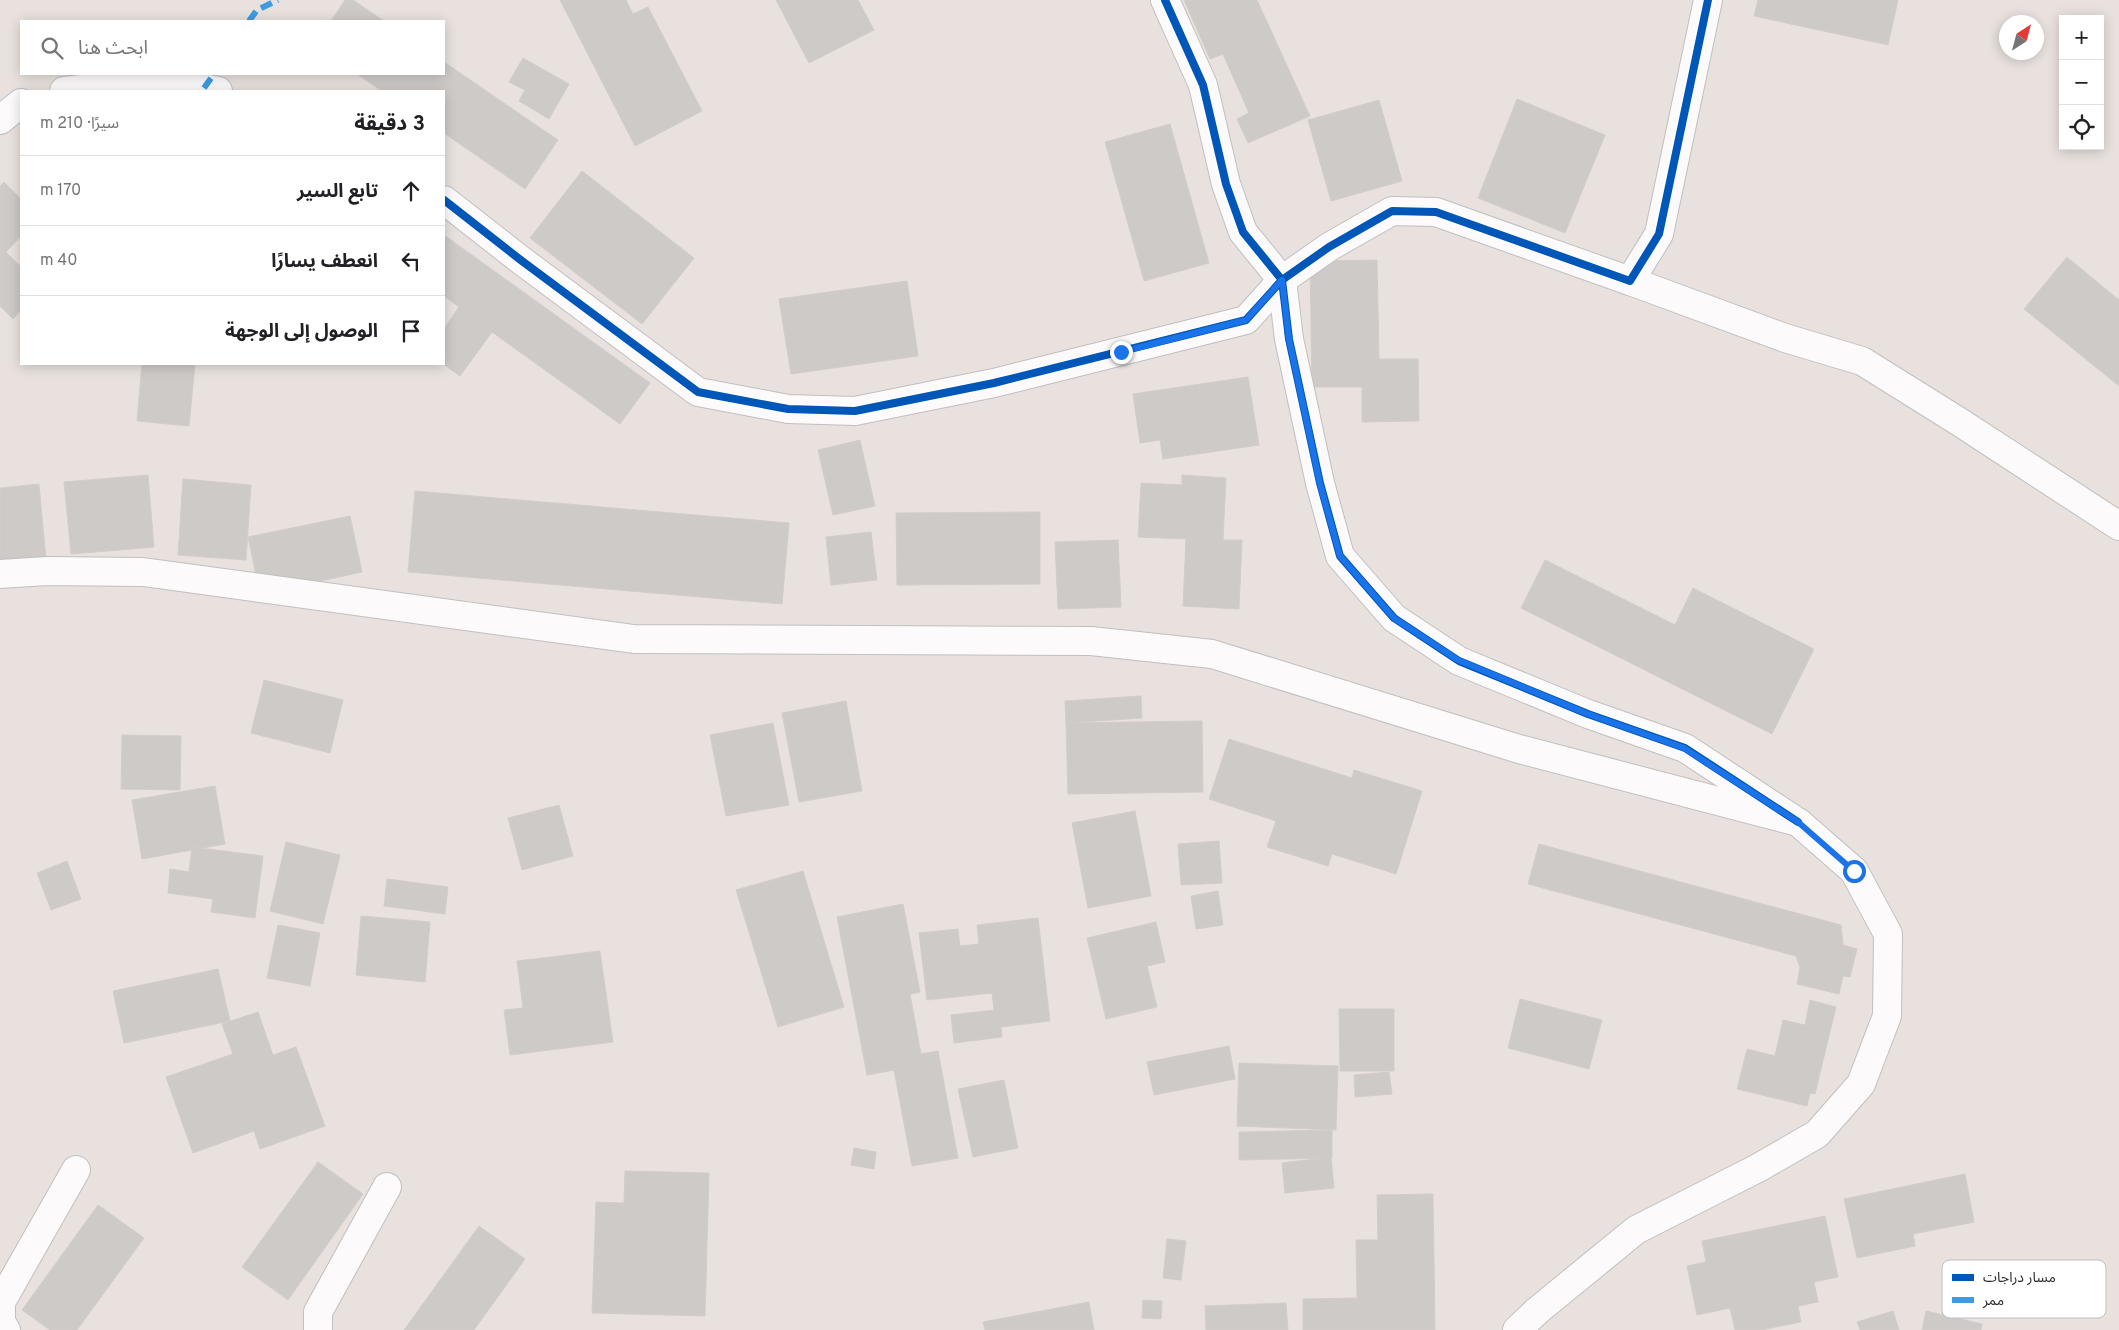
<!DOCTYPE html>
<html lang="ar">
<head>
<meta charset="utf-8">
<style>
	:root { --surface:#fff; --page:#f6f6f6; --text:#202124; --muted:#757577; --line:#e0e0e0 }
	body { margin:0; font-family:Overpass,"Noto Sans Arabic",sans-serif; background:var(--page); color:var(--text); direction:rtl }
	.controls { position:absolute; right:15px; top:15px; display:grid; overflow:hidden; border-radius:0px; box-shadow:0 2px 12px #0003 }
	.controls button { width:45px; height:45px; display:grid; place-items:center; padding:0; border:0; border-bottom:1px solid var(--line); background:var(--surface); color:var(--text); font:25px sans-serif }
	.compass { position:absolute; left:1999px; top:15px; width:45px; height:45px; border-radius:50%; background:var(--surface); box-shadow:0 2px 12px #0003; rotate:36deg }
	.stop { position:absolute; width:15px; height:15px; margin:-11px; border:4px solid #1a73e8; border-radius:50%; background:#fff }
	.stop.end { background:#1a73e8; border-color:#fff; box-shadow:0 1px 5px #0008 }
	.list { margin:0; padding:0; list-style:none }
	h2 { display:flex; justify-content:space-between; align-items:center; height:65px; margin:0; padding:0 20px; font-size:21px }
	h2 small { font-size:16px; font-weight:400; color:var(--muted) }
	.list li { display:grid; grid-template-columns:32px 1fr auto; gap:15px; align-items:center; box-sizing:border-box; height:70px; padding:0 20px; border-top:1px solid var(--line) }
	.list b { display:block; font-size:19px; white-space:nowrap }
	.list em { font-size:16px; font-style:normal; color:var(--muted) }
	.icon { flex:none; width:28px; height:28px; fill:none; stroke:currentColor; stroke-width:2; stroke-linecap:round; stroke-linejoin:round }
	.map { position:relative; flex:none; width:2119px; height:1330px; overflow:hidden; direction:ltr }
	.search { position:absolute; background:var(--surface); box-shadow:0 2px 12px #0003; left:20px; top:20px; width:425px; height:55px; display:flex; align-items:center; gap:12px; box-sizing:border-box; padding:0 18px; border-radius:0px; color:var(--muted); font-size:19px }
	.panel { position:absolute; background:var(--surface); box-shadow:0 2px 12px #0003; left:20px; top:90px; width:425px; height:275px; border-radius:0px; direction:rtl }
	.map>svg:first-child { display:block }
</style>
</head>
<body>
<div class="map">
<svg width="2119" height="1330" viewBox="0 0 2119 1330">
	<rect width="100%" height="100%" fill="#e8e1de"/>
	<g fill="#cecac7" stroke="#d3cdca">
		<path d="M345,0H353L384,21H331Z"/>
		<path d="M560,0H626L633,14L648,7L702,111L635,146Z"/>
		<path d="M776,0H858L874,30L809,63Z"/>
		<path d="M1184,0H1257L1310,116L1248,143L1237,119L1249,113L1223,54L1210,59Z"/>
		<path d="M1758,0H1898L1888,45L1754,16Z"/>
		<path d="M523,58L569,84L549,119L519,101L525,90L509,82Z"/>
		<path d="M444,62L558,140L525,189L444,133V91H382L357,74H444Z"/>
		<path d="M1517,99L1605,135L1565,233L1478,198Z"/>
		<path d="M1379,100L1402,181L1331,201L1308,120Z"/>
		<path d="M1170,124L1209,263L1144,281L1105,142Z"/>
		<path d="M582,171L694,258L642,324L530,238Z"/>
		<path d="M4,182L21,199V236L6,252L21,267V310L13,319L0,306V186Z"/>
		<path d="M444,235L650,383L620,424L492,332L460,376L443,364L444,329L459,307L444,296Z"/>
		<path d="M2067,257L2119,300V386L2024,309Z"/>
		<path d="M1377,260L1379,359H1418L1419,421L1362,422V387H1312L1310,261Z"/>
		<path d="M907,281L918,356L791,374L779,299Z"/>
		<path d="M142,364H195L189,426L137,421Z"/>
		<path d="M1248,377L1259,445L1163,459L1160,440L1140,443L1133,394Z"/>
		<path d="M860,440L875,506L833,515L818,450Z"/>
		<path d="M148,475L154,547L71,554L64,482Z"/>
		<path d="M1182,475L1226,478L1223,540H1242L1239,609L1183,606L1186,539L1138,537L1141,483L1182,485Z"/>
		<path d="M183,479L251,485L246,560L178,555Z"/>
		<path d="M39,484L46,560L0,565V488Z"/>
		<path d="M415,491L789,523L782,604L408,572Z"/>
		<path d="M1040,512V584L897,585L896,513Z"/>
		<path d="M350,516L362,572L260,594L248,537Z"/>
		<path d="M871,532L877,580L831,585L826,537Z"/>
		<path d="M1118,540L1121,607L1058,609L1055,542Z"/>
		<path d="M1545,560L1675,625L1693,588L1814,649L1772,734L1521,608Z"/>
		<path d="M264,680L343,700L330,753L251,733Z"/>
		<path d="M1141,696L1142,718L1066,723L1065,701Z"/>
		<path d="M846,701L862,791L799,802L782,713Z"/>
		<path d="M1202,721L1203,792L1068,794L1066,723Z"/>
		<path d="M773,723L789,805L726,816L710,735Z"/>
		<path d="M122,735L181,736L180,790L121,789Z"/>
		<path d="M1229,739L1352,778L1354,770L1422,791L1396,874L1332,854L1328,866L1267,847L1276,821L1209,799Z"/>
		<path d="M215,786L225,844L142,859L132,800Z"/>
		<path d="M559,805L573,856L522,870L508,818Z"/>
		<path d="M1135,811L1151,896L1088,908L1072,823Z"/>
		<path d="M1219,841L1222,883L1181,885L1178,844Z"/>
		<path d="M286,842L340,855L323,924L270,911Z"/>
		<path d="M1539,844L1841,925L1843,945L1857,949L1850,977L1843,976L1839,994L1797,984L1800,967L1796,956L1528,884Z"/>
		<path d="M192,847L263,856L255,918L211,912L213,899L168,893L170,869L189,872Z"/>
		<path d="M67,861L81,899L51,910L37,873Z"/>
		<path d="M803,871L844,1007L778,1027L736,890Z"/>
		<path d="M387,879L448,887L445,914L384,906Z"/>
		<path d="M1218,891L1223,925L1196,929L1191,896Z"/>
		<path d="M903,904L920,992L910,994L921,1054L938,1051L958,1158L912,1166L894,1070L867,1075L837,917Z"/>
		<path d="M361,916L430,922L425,982L356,975Z"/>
		<path d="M1038,918L1050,1021L1001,1027L1002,1037L954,1043L951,1015L994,1010L992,993L927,1000L919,933L958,929L960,946L979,944L977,925Z"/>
		<path d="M1156,922L1165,962L1147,966L1157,1007L1106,1019L1087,938Z"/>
		<path d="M278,925L320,933L310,986L267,978Z"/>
		<path d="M600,951L613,1042L510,1055L504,1010L523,1008L517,961Z"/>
		<path d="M218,969L230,1021L124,1043L113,991Z"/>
		<path d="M1520,999L1602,1020L1589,1069L1508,1048Z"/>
		<path d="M1810,1000L1836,1007L1815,1094L1810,1093L1807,1106L1737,1089L1747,1049L1775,1056L1783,1020L1805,1025Z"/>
		<path d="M1339,1009H1394V1071H1340Z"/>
		<path d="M258,1012L273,1055L296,1047L325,1126L260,1149L254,1131L193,1153L166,1077L233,1054L222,1024Z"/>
		<path d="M1229,1046L1235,1079L1154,1095L1147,1062Z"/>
		<path d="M1239,1063L1338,1066L1336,1130L1237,1126Z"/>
		<path d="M1389,1072L1392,1094L1355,1097L1354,1075Z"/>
		<path d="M1004,1080L1018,1148L973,1157L958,1089Z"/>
		<path d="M1332,1130V1158L1239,1160V1132Z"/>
		<path d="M854,1148L876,1152L874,1169L851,1165Z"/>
		<path d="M1331,1157L1334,1188L1285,1193L1282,1163Z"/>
		<path d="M318,1162L363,1194L288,1300L242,1267Z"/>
		<path d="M625,1171L709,1173L705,1316L592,1313L596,1202L624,1203Z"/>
		<path d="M1965,1174L1974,1222L1913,1234L1915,1246L1857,1258L1844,1199Z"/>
		<path d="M1433,1194L1435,1330H1303V1299L1357,1298L1356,1240H1378L1377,1195Z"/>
		<path d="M98,1205L144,1238L77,1330H50L22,1310Z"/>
		<path d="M1825,1216L1838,1277L1814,1282L1818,1302L1798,1306L1801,1322L1761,1330H1735L1730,1308L1697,1315L1687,1266L1706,1262L1702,1241Z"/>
		<path d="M479,1226L525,1259L474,1330H404Z"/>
		<path d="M1167,1239L1186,1241L1181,1280L1163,1278Z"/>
		<path d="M1143,1300L1162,1301L1161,1319L1142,1318Z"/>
		<path d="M1089,1302L1094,1330H985L983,1322Z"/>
		<path d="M1286,1303L1288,1330H1206L1205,1306Z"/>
		<path d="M1893,1311L1899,1330H1860L1857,1322Z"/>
		<path d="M1926,1311L1982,1324L1981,1330H1922Z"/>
	</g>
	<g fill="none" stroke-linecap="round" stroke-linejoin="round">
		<g stroke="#c1bfc0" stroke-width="30">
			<g id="street">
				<path d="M1708,0L1659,234L1630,281L1436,212L1392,211L1329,247L1282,280L1289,339L1320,483L1340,556L1394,618L1459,661L1588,714L1685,748L1793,819"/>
				<path d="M64,91L117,85L174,82L218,91"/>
				<path d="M0,120L21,103"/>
				<path d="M444,200L522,261L698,392L788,409L855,411L994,383L1246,320L1282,280L1243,232L1226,184L1203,85L1165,0"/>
				<path d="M1630,281L1785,338L1862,361L1958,421L2119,526"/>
				<path d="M6,1330L1,1322V1302L76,1170"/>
				<path d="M318,1330V1312L387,1187"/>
			</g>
		</g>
		<g stroke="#c1bfc0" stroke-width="30">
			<path id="secondary" d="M0,574L47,571L143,572L634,639L1091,641L1212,654L1519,749L1798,822L1854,871L1888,934L1887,1016L1861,1084L1817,1134L1758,1168L1636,1230L1537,1311L1517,1330"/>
		</g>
		<use href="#street" stroke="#fcfafa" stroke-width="28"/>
		<use href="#secondary" stroke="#fcfafa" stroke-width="28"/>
		<g stroke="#3d9ce1" stroke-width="6" stroke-dasharray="12 6" stroke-linecap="butt">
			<path d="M249,21L257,10L278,0"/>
			<path d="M204,88L214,74"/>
		</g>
		<g stroke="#fff" stroke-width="11">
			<g id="cycleway">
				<path d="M1708,0L1659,234L1630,281L1436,212L1392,211L1329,247L1282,280L1289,339L1320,483L1340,556L1394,618L1459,661L1588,714L1685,748L1798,822"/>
				<path d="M444,200L522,261L698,392L788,409L855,411L994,383L1246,320L1282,280L1243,232L1226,184L1203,85L1165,0"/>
			</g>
		</g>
		<use href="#cycleway" stroke="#0057b8" stroke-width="8"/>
	</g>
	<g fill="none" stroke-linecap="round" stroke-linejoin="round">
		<path stroke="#1a73e8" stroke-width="6" d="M1121,352L1246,320L1282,280L1289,339L1320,484L1340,556L1394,618L1458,660L1588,714L1684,748L1798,822L1854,871"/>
	</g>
	<rect x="1942" y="1260" width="164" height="58" rx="8" fill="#fff" stroke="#bfbfbf" stroke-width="1"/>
	<rect x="1952" y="1274" width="22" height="7" fill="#0057b8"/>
	<rect x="1952" y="1297" width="22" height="6" fill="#3d9ce1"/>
	<g font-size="14" fill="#292929">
		<text x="1983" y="1282">مسار دراجات</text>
		<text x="1983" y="1305">ممر</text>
	</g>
</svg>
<div class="controls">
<button>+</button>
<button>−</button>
<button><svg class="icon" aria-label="locate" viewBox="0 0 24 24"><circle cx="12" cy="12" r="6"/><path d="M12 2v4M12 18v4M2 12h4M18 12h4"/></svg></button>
</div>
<svg class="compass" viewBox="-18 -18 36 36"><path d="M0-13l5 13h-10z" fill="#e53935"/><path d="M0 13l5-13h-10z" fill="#757577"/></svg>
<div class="stop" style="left:1854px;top:871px"></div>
<div class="stop end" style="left:1121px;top:352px"></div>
<div class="search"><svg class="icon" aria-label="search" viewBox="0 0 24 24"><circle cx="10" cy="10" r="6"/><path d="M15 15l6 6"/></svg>ابحث هنا</div>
<section class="panel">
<h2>3 دقيقة<small>سيرًا · 210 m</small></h2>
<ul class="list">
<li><svg class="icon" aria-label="ahead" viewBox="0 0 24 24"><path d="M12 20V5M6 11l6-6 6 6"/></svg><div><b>تابع السير</b></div><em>170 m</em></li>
<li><svg class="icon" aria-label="left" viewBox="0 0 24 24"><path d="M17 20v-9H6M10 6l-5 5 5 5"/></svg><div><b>انعطف يسارًا</b></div><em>40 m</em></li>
<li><svg class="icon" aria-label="arrive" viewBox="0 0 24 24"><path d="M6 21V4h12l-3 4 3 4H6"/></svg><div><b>الوصول إلى الوجهة</b></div></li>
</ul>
</section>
</div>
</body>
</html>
